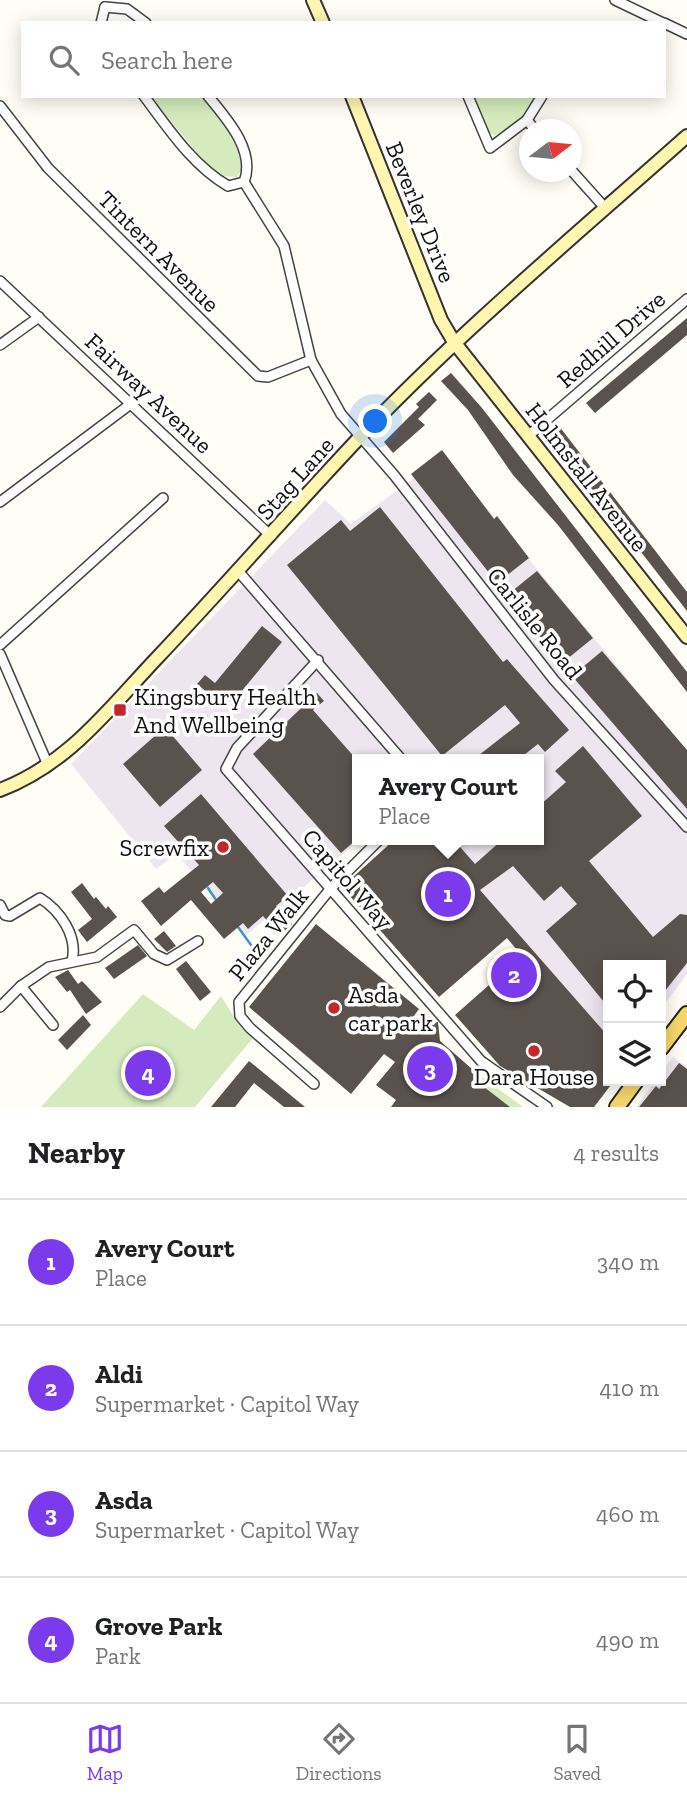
<!DOCTYPE html>
<html lang="en">
<head>
<meta charset="utf-8">
<style>
	:root { --surface:#fff; --page:#f2f2f2; --text:#202124; --muted:#757577; --line:#e0e0e0; --accent:#7c3aed }
	body { margin:0; font-family:"Zilla Slab",serif; background:var(--page); color:var(--text) }
	.controls { position:absolute; right:21px; bottom:21px; display:grid; overflow:hidden; border-radius:0px; box-shadow:0 4px 18px #0003 }
	.controls button { width:63px; height:63px; display:grid; place-items:center; padding:0; border:0; border-bottom:2px solid var(--line); background:var(--surface); color:var(--text); font:35px sans-serif }
	.compass { position:absolute; left:519px; top:119px; width:63px; height:63px; border-radius:50%; background:var(--surface); box-shadow:0 4px 18px #0003; rotate:74deg }
	.you { position:absolute; left:376px; top:422px; width:24px; height:24px; margin:-18px; border:5px solid #fff; border-radius:50%; background:#1a73e8; box-shadow:0 0 0 10px #1a73e833 }
	.badge { display:grid; place-items:center; width:46px; height:46px; border-radius:50%; background:var(--accent); color:#fff; font-size:23px; font-weight:700 }
	.pin { position:absolute; translate:-50% -50%; border:4px solid #fff; box-shadow:0 2px 7px #0006 }
	.popup { position:absolute; left:352px; top:754px; width:192px; height:91px; box-sizing:border-box; display:grid; place-content:center; border-radius:0px; background:var(--surface); filter:drop-shadow(0 2px 5px #0005); font-size:23px; white-space:nowrap; color:var(--muted) }
	.popup b { font-size:26px; color:var(--text) }
	.popup::after { content:''; position:absolute; left:50%; top:100%; margin-left:-14px; border:14px solid transparent; border-top-color:var(--surface) }
	.list { margin:0; padding:0; list-style:none }
	h2 { display:flex; justify-content:space-between; align-items:center; height:91px; margin:0; padding:0 28px; font-size:30px }
	h2 small { font-size:23px; font-weight:400; color:var(--muted) }
	.list li { display:grid; grid-template-columns:46px 1fr auto; gap:21px; align-items:center; box-sizing:border-box; height:126px; padding:0 28px; border-top:2px solid var(--line) }
	.list b { display:block; font-size:26px; white-space:nowrap }
	.list p { margin:0; font-size:23px; white-space:nowrap; color:var(--muted) }
	.list em { font-size:23px; font-style:normal; color:var(--muted) }
	.icon { flex:none; width:38px; height:38px; fill:none; stroke:currentColor; stroke-width:2; stroke-linecap:round; stroke-linejoin:round }
	.map { position:relative; flex:none; width:687px; height:1107px; overflow:hidden }
	.search { position:absolute; background:var(--surface); box-shadow:0 4px 18px #0003; left:21px; right:21px; top:21px; height:77px; display:flex; align-items:center; gap:18px; box-sizing:border-box; padding:0 24px; border-radius:0px; color:var(--muted); font-size:26px }
	.sheet { height:595px; background:var(--surface) }
	nav { display:flex; justify-content:space-around; align-items:center; box-sizing:border-box; height:98px; border-top:2px solid var(--line); background:var(--surface); font-size:19px; color:var(--muted) }
	nav a { display:grid; justify-items:center; gap:4px }
	nav .on { color:var(--accent) }
	.map>svg:first-child { display:block }
</style>
</head>
<body>
<div class="map">
<svg width="687" height="1107" viewBox="0 0 687 1107">
	<rect width="100%" height="100%" fill="#fffdf5"/>
	<g fill="#eee6ef">
		<path d="M444,456L687,751V974L661,1009V965H608V1036L480,890L489,881L454,840H539V759H357V840H360L245,936L177,854L156,869L71,764L325,500L351,524Z"/>
		<path d="M673,1057L687,1067V1107H636L655,1081H661V1073Z"/>
	</g>
	<g fill="#d5ebbd">
		<path d="M150,96H203C218,114 257,155 237,177L221,176L204,161Z"/>
		<path d="M472,96H536V101L517,122L495,136L486,130Z"/>
		<path d="M143,994L194,1030L221,996L234,1017L253,1038L195,1107H41Z"/>
		<path d="M479,1075L523,1107H510L475,1080Z"/>
	</g>
	<g fill="none" stroke-linecap="round" stroke-linejoin="round">
		<g stroke="#3f96cf" stroke-width="2.5">
			<path d="M208,888L216,900"/>
			<path d="M238,927L259,956"/>
		</g>
	</g>
	<g fill="#5a524d" fill-rule="evenodd">
		<path d="M687,318V335L595,413L586,403Z"/>
		<path d="M451,373L482,408L687,672V692L558,525L513,475L468,410L441,381Z"/>
		<path d="M429,392L437,400L418,419L425,425L393,453L384,442L419,407L416,404Z"/>
		<path d="M559,426L687,592V611L549,434Z"/>
		<path d="M442,450L494,519L497,516L529,558L497,583L411,474Z"/>
		<path d="M380,507L503,662L507,659L569,730L545,752L538,744L519,759H474L520,723L505,705L442,756L287,565L341,520L350,531Z"/>
		<path d="M537,571L593,638L561,664L507,595Z"/>
		<path d="M262,626L282,642L232,703L219,692L214,698L197,684L205,675L215,683Z"/>
		<path d="M602,651L687,750V809L572,676Z"/>
		<path d="M317,693L324,701L313,710L357,760V839L341,853L253,754Z"/>
		<path d="M165,727L202,770L160,807L123,764Z"/>
		<path d="M583,746L642,816L589,861L653,937L680,914L687,915V963L661,996V965H608V1007L546,931L577,904L561,886L544,901L513,866L480,890L608,1036V1081H614L594,1107H570L500,1066L455,1015L522,956L507,938L439,997L342,887L394,840H454L475,864L502,840H539V806L566,782L555,771Z"/>
		<path d="M201,794L288,896L276,906L292,924L280,935L263,916L248,929L243,923L224,939L191,900L161,926L141,901L159,887L164,893L199,865L164,826ZM213,882L223,893L211,904L201,892Z"/>
		<path d="M82,883L94,899L96,897L106,909L108,906L117,917L87,942L78,930L92,919L71,892Z"/>
		<path d="M316,924L419,1009L411,1020L422,1025L438,1022L440,1041L479,1075L475,1080L510,1107H391L396,1100L376,1085L395,1062L384,1054L351,1094L249,1007Z"/>
		<path d="M164,931L176,946L167,952L154,939Z"/>
		<path d="M138,945L147,956L114,979L105,968Z"/>
		<path d="M186,961L211,992L200,1001L176,969Z"/>
		<path d="M68,970L78,984L82,981L102,1002L86,1014L70,990L67,992L55,977Z"/>
		<path d="M83,1015L91,1025L67,1050L58,1040Z"/>
		<path d="M249,1061L305,1107H284L254,1083L235,1107H211Z"/>
		<path d="M679,1063L687,1069V1107H639L656,1086L659,1089Z"/>
	</g>
	<g fill="none" stroke-linecap="round" stroke-linejoin="round">
		<g stroke="#444" stroke-width="12">
			<g id="street">
				<path d="M615,0L663,23"/>
				<path d="M105,7L127,9L146,23"/>
				<path d="M101,23L105,7"/>
				<path d="M664,23L687,34"/>
				<path d="M144,96C168,128 193,166 228,186L244,182"/>
				<path d="M208,96C227,119 256,151 244,182"/>
				<path d="M468,96L490,148L527,120L542,96"/>
				<path d="M0,106L48,168L258,376L268,377L311,360"/>
				<path d="M527,120L535,130"/>
				<path d="M572,171L606,209"/>
				<path d="M244,182L284,246L311,360L341,414L394,475L554,680L687,827"/>
				<path d="M0,281L271,536"/>
				<path d="M0,345L39,317"/>
				<path d="M528,436L687,299"/>
				<path d="M0,502L132,403"/>
				<path d="M239,572L401,759"/>
				<path d="M0,645L163,498"/>
				<path d="M0,654L48,765"/>
				<path d="M318,660L237,748L226,769L481,1061L547,1107"/>
				<path d="M0,905L5,915L10,916L40,898C61,911 78,937 72,961"/>
				<path d="M21,986L53,1025"/>
				<path d="M0,1007L21,986L49,967L97,957L134,930L154,954L167,960L198,941"/>
				<path d="M314,1084L250,1028L240,1016L239,1002L331,888L379,840"/>
			</g>
		</g>
		<g stroke="#333" stroke-width="16">
			<g id="secondary">
				<path d="M313,0L323,23"/>
				<path d="M352,96L441,320L454,342L687,637"/>
				<path d="M0,790C68,764 107,711 156,659C225,586 291,510 360,437C462,330 576,235 687,136"/>
			</g>
		</g>
		<g stroke="#222" stroke-width="18">
			<g id="primary">
				<path d="M661,1048L687,1014"/>
				<path d="M617,1107L636,1081"/>
			</g>
		</g>
		<use href="#street" stroke="#fff" stroke-width="9"/>
		<use href="#secondary" stroke="#fff6b0" stroke-width="12"/>
		<use href="#primary" stroke="#f9d66b" stroke-width="14"/>
	</g>
	<g fill="#c4262e" stroke="#fff" stroke-width="2.5">
		<rect x="113" y="703" width="14" height="14" rx="3.5"/>
		<circle cx="223" cy="847" r="7"/>
		<circle cx="334" cy="1008" r="7"/>
		<circle cx="534" cy="1051" r="7"/>
	</g>
	<g text-anchor="middle" dominant-baseline="central" stroke-width="7" stroke-linejoin="round" paint-order="stroke">
		<g font-size="24" fill="#111" stroke="#fff">
			<text transform="translate(421 212) rotate(68)">Beverley Drive</text>
			<text transform="translate(159 251) rotate(45)">Tintern Avenue</text>
			<text transform="translate(611 339) rotate(-41)">Redhill Drive</text>
			<text transform="translate(149 393) rotate(43)">Fairway Avenue</text>
			<text transform="translate(587 477) rotate(52)">Holmstall Avenue</text>
			<text transform="translate(295 478) rotate(-48)">Stag Lane</text>
			<text transform="translate(535 623) rotate(51)">Carlisle Road</text>
			<text transform="translate(348 879) rotate(49)">Capitol Way</text>
			<text transform="translate(268 934) rotate(-51)">Plaza Walk</text>
		</g>
		<g font-size="24" fill="#111" stroke="#fff" text-anchor="start">
			<text x="134" y="696">Kingsbury Health<tspan x="134" dy="28">And Wellbeing</tspan></text>
			<text x="209" y="847" text-anchor="end">Screwfix</text>
			<text x="348" y="994">Asda<tspan x="348" dy="28">car park</tspan></text>
			<text x="534" y="1076" text-anchor="middle">Dara House</text>
		</g>
	</g>
</svg>
<div class="controls">
<button><svg class="icon" aria-label="locate" viewBox="0 0 24 24"><circle cx="12" cy="12" r="6"/><path d="M12 2v4M12 18v4M2 12h4M18 12h4"/></svg></button>
<button><svg class="icon" aria-label="layers" viewBox="0 0 24 24"><path d="M12 4l9 5-9 5-9-5zM3 14l9 5 9-5"/></svg></button>
</div>
<svg class="compass" viewBox="-18 -18 36 36"><path d="M0-13l5 13h-10z" fill="#e53935"/><path d="M0 13l5-13h-10z" fill="#757577"/></svg>
<div class="you"></div>
<div class="pin badge" style="left:448px;top:894px">1</div>
<div class="popup"><b>Avery Court</b>Place</div>
<div class="pin badge" style="left:514px;top:975px">2</div>
<div class="pin badge" style="left:430px;top:1069px">3</div>
<div class="pin badge" style="left:148px;top:1073px">4</div>
<div class="search"><svg class="icon" aria-label="search" viewBox="0 0 24 24"><circle cx="10" cy="10" r="6"/><path d="M15 15l6 6"/></svg>Search here</div>
</div>
<section class="sheet">
<h2>Nearby<small>4 results</small></h2>
<ul class="list">
<li><span class="badge">1</span><div><b>Avery Court</b><p>Place</p></div><em>340 m</em></li>
<li><span class="badge">2</span><div><b>Aldi</b><p>Supermarket · Capitol Way</p></div><em>410 m</em></li>
<li><span class="badge">3</span><div><b>Asda</b><p>Supermarket · Capitol Way</p></div><em>460 m</em></li>
<li><span class="badge">4</span><div><b>Grove Park</b><p>Park</p></div><em>490 m</em></li>
</ul>
</section>
<nav>
<a class="on"><svg class="icon" aria-label="map" viewBox="0 0 24 24"><path d="M3 6l6-2 6 2 6-2v14l-6 2-6-2-6 2zM9 4v14M15 6v14"/></svg>Map</a>
<a><svg class="icon" aria-label="directions" viewBox="0 0 24 24"><path d="M12 3l9 9-9 9-9-9zM9 14v-3h6M13 9l2 2-2 2"/></svg>Directions</a>
<a><svg class="icon" aria-label="saved" viewBox="0 0 24 24"><path d="M7 4h10v16l-5-4-5 4z"/></svg>Saved</a>
</nav>
</body>
</html>
